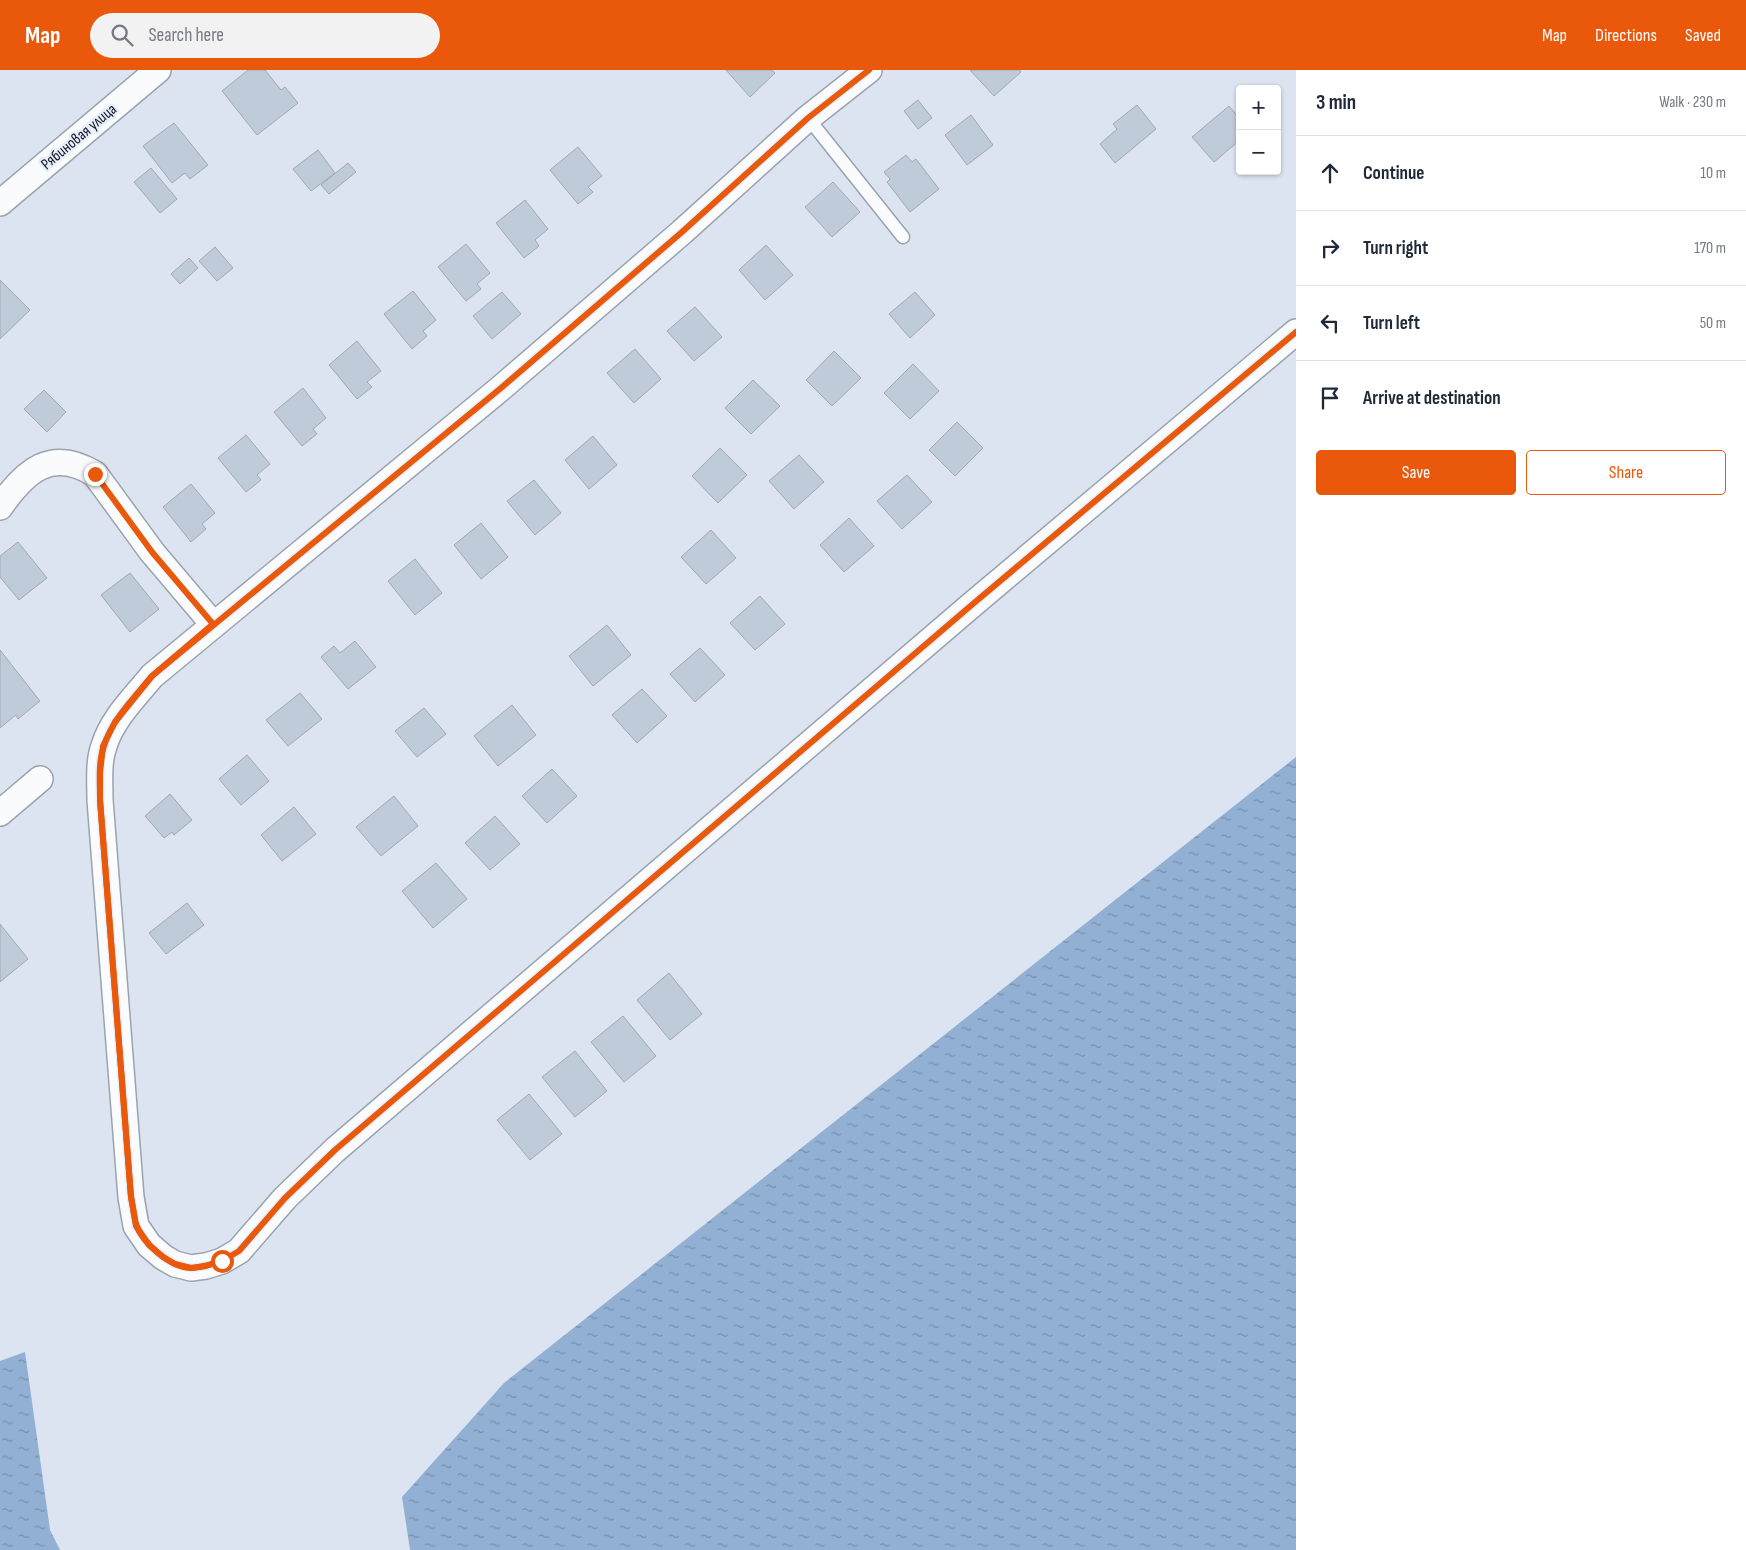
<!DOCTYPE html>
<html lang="en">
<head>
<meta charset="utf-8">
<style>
	:root { --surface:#fff; --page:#f2f2f3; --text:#1f2937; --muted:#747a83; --line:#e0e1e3; --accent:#ea580c }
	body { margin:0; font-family:"Sofia Sans Condensed",sans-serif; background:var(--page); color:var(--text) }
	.controls { position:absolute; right:15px; top:15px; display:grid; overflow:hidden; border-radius:5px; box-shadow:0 1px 4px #0004 }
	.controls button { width:45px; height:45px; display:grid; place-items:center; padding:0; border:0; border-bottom:1px solid var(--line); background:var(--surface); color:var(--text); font:25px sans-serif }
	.stop { position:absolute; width:15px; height:15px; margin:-11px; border:4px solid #ea580c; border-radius:50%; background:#fff }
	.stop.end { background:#ea580c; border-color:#fff; box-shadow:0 1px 5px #0008 }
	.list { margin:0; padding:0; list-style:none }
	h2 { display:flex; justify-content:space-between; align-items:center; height:65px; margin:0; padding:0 20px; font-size:21px }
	h2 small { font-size:16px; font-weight:400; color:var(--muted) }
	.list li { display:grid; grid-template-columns:32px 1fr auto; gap:15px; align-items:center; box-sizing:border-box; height:75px; padding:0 20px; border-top:1px solid var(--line) }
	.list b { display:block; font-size:19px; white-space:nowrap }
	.list em { font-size:16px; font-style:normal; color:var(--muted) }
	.actions { display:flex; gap:10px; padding:15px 20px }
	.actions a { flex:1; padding:11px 0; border:1px solid var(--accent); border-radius:5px; text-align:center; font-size:18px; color:var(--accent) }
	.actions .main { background:var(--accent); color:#fff }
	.icon { flex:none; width:28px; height:28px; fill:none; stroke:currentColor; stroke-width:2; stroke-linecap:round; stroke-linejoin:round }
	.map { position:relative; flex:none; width:1296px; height:1480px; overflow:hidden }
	header { display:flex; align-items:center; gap:30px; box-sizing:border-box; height:70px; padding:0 25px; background:var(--accent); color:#fff }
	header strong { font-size:24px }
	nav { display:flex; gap:28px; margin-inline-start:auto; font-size:18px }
	.search { width:350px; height:45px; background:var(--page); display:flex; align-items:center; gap:12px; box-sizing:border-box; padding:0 18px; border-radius:28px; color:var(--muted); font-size:19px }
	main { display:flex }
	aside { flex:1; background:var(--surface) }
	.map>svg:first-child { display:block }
</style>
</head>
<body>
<header>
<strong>Map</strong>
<div class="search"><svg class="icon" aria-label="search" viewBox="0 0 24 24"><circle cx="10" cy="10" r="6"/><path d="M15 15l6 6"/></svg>Search here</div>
<nav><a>Map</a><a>Directions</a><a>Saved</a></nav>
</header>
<main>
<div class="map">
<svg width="1296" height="1480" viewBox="0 0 1296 1480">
	<defs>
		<pattern id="water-ripples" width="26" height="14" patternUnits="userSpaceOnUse" patternTransform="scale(1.25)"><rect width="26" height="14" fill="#92b0d4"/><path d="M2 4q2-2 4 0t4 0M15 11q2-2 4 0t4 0" fill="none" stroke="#768eac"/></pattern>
	</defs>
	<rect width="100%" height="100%" fill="#dbe4f0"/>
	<g fill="url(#water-ripples)">
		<path d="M1296,687V1480H410L402,1427L504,1313Z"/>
		<path d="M25,1282L50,1460L60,1480H0V1291Z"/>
	</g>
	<g fill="#c0cbda" stroke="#a0a8b2">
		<path d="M248,0H265L281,20L285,17L298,33L257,65L222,21Z"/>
		<path d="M726,0H772L775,3L750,27Z"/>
		<path d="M970,0H1020L1021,2L994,26Z"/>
		<path d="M918,30L932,48L918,59L904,41Z"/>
		<path d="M1137,35L1156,59L1115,93L1100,74L1117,59L1113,54Z"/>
		<path d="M1229,36L1240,49V70L1214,92L1192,67Z"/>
		<path d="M971,45L993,75L967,95L945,65Z"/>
		<path d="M174,53L208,95L190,109L185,103L172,113L143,76Z"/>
		<path d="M578,77L602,106L588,117L593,122L578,134L550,100Z"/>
		<path d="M318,80L335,103L311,121L293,99Z"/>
		<path d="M906,85L912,92L916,89L939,119L910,142L887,112L890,109L884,102Z"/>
		<path d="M348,93L356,102L329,124L321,115Z"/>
		<path d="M151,98L177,129L160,143L134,112Z"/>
		<path d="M833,112L860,142L832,167L805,137Z"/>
		<path d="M525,130L548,159L535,170L539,176L524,188L496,153Z"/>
		<path d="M466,174L490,203L477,214L481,219L466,231L438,197Z"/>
		<path d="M766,175L793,205L765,230L739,200Z"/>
		<path d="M215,177L233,198L217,211L199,191Z"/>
		<path d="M189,188L198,198L180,214L171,204Z"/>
		<path d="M0,210L30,240L0,269Z"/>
		<path d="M413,221L436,250L423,261L427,266L412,279L384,244Z"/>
		<path d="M502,222L521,244L492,269L473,246Z"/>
		<path d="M915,222L935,245L910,268L889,244Z"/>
		<path d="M695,237L722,267L694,291L667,261Z"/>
		<path d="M357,271L381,301L367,312L372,317L357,329L329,295Z"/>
		<path d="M635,279L661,309L634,333L607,303Z"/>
		<path d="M834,281L861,308L832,336L806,310Z"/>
		<path d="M913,294L939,321L910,349L884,323Z"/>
		<path d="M753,310L780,336L751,364L725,338Z"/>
		<path d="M303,318L326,348L313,359L317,364L302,376L274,342Z"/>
		<path d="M44,320L66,342L47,362L24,339Z"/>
		<path d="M957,352L983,378L955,406L929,380Z"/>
		<path d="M246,365L270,394L257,405L261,410L246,422L218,388Z"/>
		<path d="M593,366L617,395L589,419L565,390Z"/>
		<path d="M720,378L747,405L718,433L692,406Z"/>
		<path d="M799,385L824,412L794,439L769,411Z"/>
		<path d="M907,405L932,432L902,459L877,431Z"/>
		<path d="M534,410L561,443L535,465L507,431Z"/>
		<path d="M191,414L215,443L202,454L206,459L191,472L163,437Z"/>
		<path d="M849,448L874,476L844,502L820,475Z"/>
		<path d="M481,453L508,487L481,509L454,475Z"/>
		<path d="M711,460L736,488L706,514L681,487Z"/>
		<path d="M18,472L47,508L19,530L0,507V486Z"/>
		<path d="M415,489L442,523L415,545L388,511Z"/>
		<path d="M130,503L159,539L130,562L101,525Z"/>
		<path d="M760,526L785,554L755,580L730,553Z"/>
		<path d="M607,555L631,585L593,616L569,586Z"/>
		<path d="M355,571L376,597L348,619L321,587L334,576L340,583Z"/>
		<path d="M700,578L725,605L695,632L670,604Z"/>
		<path d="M0,580L40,631L18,649L16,645L0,658Z"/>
		<path d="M642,619L667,646L637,673L612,645Z"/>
		<path d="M300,623L322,649L288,676L266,650Z"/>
		<path d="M512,635L536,665L498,696L474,666Z"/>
		<path d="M424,638L446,664L417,687L395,661Z"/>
		<path d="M247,685L269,711L241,735L219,709Z"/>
		<path d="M552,699L577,726L547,753L522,726Z"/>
		<path d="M170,724L192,750L174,765L172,762L164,768L145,746Z"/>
		<path d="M394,726L418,756L381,786L356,757Z"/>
		<path d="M294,737L316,764L282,791L261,765Z"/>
		<path d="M495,746L520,774L490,800L465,773Z"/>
		<path d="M436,793L467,829L433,858L402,821Z"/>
		<path d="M187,833L204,855L166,884L149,863Z"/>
		<path d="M0,854L28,889L0,912Z"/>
		<path d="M669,903L702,944L670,970L637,930Z"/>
		<path d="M623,946L656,986L624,1012L591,972Z"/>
		<path d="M575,981L607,1021L575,1047L542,1007Z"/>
		<path d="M529,1024L562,1064L530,1090L497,1050Z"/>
	</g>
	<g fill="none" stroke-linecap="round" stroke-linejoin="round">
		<g stroke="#9ba3ad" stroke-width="15">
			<path id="lane" d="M808,48L903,167"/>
		</g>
		<g stroke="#9ba3ad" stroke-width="28">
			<g id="street">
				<path d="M869,0L808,48L682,162L501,318L152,606C135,627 112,649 104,676C98,692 100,712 100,730L131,1127L136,1156L149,1175L163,1187L175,1194L191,1198L206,1196L222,1191L239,1181L285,1128L335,1080L974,533L1296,262"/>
				<path d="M0,133L158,0"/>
				<path d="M0,437C25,401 51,377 95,404L152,482L213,554"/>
				<path d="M0,743L40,709"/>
			</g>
		</g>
		<use href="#lane" stroke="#fafbfd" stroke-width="12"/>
		<use href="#street" stroke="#fafbfd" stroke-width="25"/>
		<g stroke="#e7effb" stroke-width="9">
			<path id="cycleway" d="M869,0L808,48L682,162L501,318L152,606C135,627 112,649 104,676C98,692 100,712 100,730L131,1127L136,1156L149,1175L163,1187L175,1194L191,1198L206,1196L222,1191L239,1181L285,1128L335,1080L974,533L1296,262"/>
		</g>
		<use href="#cycleway" stroke="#e8590c" stroke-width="6"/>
	</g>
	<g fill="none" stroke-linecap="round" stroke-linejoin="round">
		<path stroke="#ea580c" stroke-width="6" d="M95,404L152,482L213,554L152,606L115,652L103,676L100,703V730L131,1127C133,1136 134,1146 136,1154C142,1173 171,1198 191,1198C201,1198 212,1194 222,1191"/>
	</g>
	<g text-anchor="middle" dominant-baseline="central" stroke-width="5" stroke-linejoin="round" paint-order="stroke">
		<g font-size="16" fill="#0f1620" stroke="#e7effb">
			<text transform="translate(79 67) rotate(-40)">Рябиновая улица</text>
		</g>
	</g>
</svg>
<div class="controls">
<button>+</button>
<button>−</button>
</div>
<div class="stop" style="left:222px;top:1191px"></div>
<div class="stop end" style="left:95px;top:404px"></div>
</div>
<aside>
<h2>3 min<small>Walk · 230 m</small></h2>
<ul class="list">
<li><svg class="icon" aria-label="ahead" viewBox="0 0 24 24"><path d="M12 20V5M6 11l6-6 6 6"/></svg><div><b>Continue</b></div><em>10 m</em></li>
<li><svg class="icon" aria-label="right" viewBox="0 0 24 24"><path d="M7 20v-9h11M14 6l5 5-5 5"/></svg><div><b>Turn right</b></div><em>170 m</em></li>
<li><svg class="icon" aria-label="left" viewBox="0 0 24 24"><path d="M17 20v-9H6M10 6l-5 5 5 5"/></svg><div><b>Turn left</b></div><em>50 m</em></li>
<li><svg class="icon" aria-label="arrive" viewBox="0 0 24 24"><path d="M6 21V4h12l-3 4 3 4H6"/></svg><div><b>Arrive at destination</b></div></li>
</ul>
<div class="actions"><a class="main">Save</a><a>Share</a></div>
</aside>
</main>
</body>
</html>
